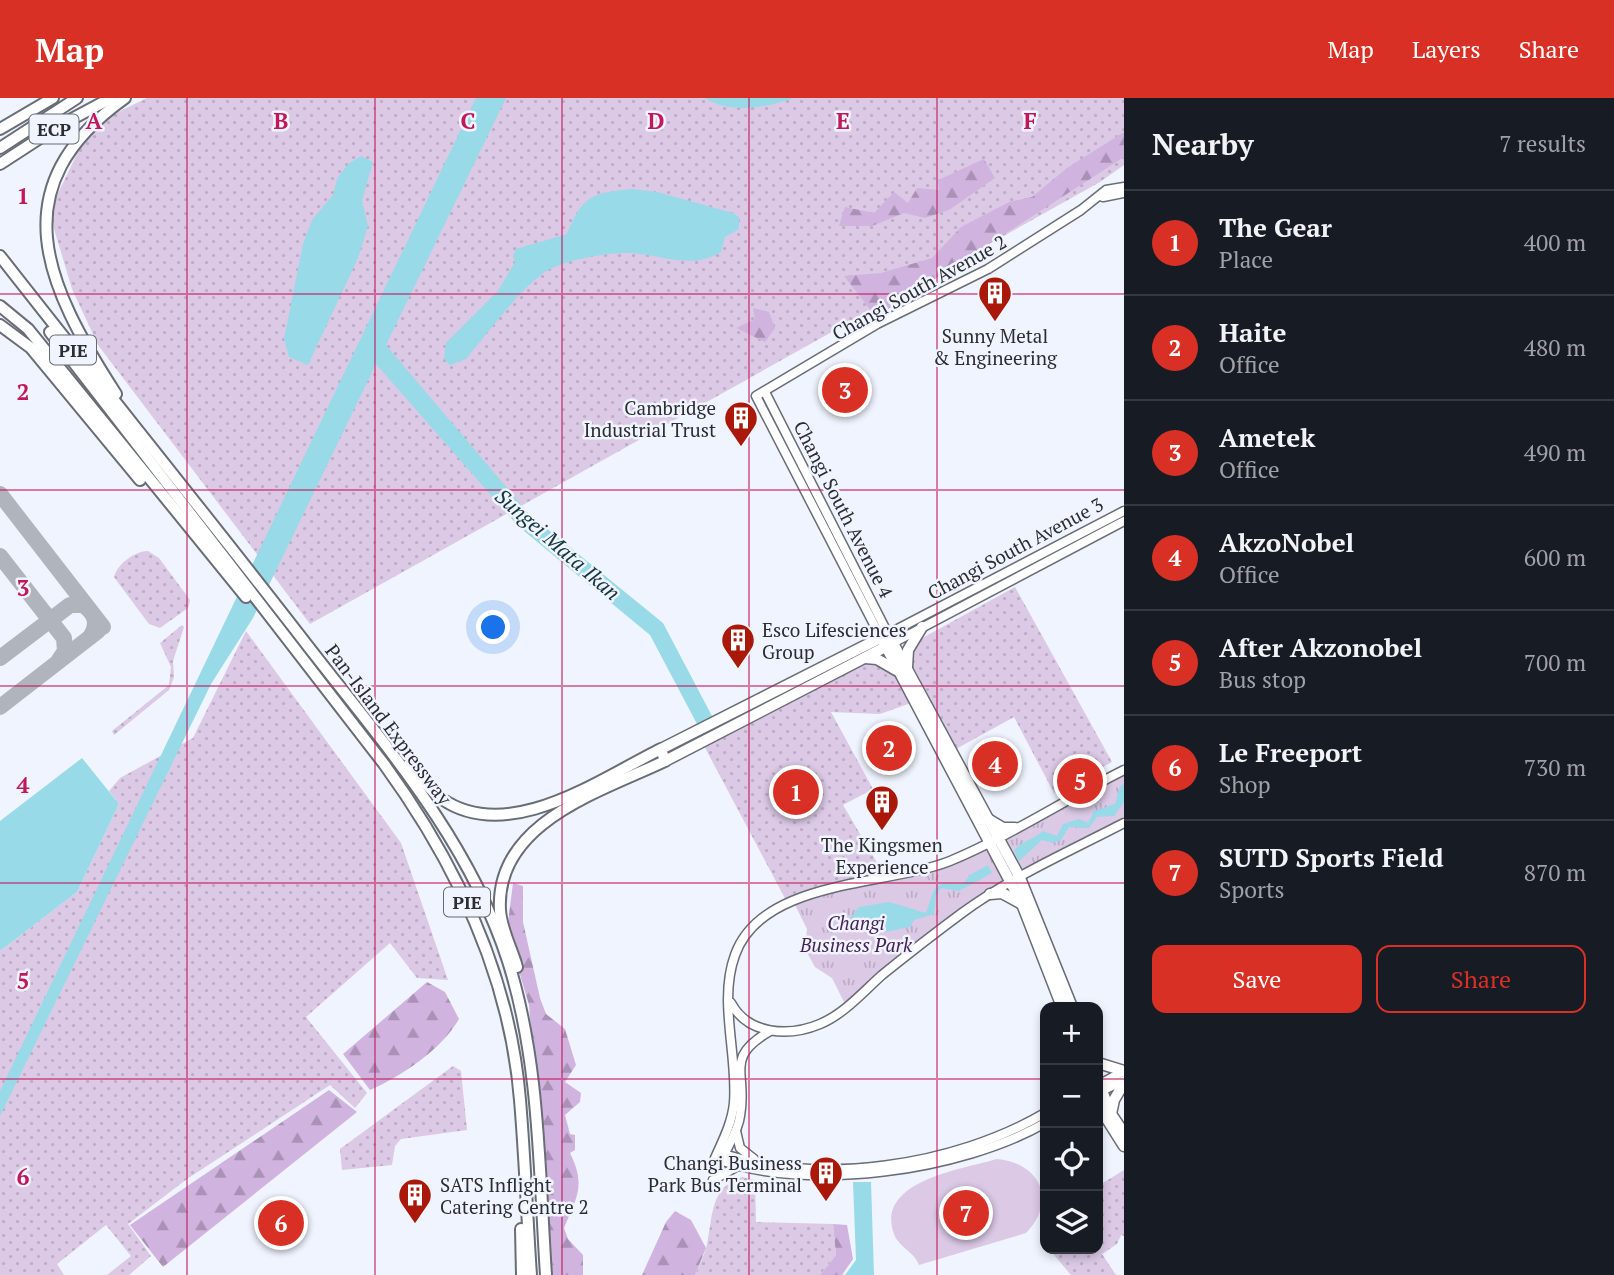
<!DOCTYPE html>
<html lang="en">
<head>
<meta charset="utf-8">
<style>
	:root { --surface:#171b24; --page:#242831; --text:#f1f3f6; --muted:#9ea1a6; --line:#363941; --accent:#d93025 }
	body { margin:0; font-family:"PT Serif",serif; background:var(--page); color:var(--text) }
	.controls { position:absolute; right:21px; bottom:21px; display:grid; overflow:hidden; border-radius:14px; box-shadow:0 4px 10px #0003 }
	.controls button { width:63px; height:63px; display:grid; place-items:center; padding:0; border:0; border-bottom:2px solid var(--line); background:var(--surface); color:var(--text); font:35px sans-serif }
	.you { position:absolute; left:494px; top:530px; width:24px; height:24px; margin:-18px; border:5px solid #fff; border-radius:50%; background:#1a73e8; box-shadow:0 0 0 10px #1a73e833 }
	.badge { display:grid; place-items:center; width:46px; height:46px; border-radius:50%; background:var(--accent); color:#fff; font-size:23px; font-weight:700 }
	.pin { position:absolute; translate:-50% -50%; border:4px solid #fff; box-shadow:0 2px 7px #0006 }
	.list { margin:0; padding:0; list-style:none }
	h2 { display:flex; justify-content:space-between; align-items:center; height:91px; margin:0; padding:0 28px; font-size:30px }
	h2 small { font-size:23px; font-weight:400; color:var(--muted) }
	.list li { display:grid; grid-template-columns:46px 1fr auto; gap:21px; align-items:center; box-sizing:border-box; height:105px; padding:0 28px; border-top:2px solid var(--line) }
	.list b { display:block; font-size:26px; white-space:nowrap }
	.list p { margin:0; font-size:23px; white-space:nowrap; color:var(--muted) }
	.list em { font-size:23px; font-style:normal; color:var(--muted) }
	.actions { display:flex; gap:14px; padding:21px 28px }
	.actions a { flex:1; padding:16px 0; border:2px solid var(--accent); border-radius:14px; text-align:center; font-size:24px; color:var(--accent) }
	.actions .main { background:var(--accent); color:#fff }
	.icon { flex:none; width:38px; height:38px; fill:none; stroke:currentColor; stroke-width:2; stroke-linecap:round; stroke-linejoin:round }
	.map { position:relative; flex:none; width:1124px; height:1177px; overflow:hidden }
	header { display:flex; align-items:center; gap:42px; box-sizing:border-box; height:98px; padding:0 35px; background:var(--accent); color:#fff }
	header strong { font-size:33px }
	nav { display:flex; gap:38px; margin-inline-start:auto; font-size:24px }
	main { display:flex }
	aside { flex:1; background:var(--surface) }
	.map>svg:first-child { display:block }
</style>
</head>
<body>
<header>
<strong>Map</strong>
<nav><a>Map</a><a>Layers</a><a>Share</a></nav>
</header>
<main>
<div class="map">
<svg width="1124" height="1177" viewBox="0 0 1124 1177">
	<defs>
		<pattern id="grass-dots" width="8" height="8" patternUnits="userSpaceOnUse" patternTransform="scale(1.75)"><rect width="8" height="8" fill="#dbc9e5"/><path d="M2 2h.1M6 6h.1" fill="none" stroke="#bcadc5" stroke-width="1.8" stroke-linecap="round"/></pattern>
		<pattern id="forest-firs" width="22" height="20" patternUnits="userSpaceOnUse" patternTransform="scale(1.75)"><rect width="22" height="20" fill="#d1b3e0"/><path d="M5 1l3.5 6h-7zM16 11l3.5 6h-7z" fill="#aa92b6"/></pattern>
		<pattern id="park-tufts" width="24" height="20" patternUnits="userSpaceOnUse" patternTransform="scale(1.75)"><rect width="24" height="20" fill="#dbc9e5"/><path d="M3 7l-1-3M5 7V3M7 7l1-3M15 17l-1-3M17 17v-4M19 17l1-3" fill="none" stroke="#bcadc5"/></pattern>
	</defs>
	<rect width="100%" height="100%" fill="#eff4fe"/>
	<g fill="url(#grass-dots)">
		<path d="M147,0H1124V67L1100,84L310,526L98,247L72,191L49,114L91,27Z"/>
		<path d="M148,453L159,460L190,502L188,510L160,530L149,526L114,479C117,466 135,453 148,453Z"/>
		<path d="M1015,489L1112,664L1054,695L1014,619L956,651L909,561L917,543Z"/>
		<path d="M182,527L184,529L173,563L174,579L169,592L114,637L112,633L169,587L171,569L160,545Z"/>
		<path d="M246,533L401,745L448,882L417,880L390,845L306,919L367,995L355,1010L330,987L187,1081L128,1126L151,1158L129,1177H107L131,1158L106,1127L57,1166L64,1177H0V853L77,794L119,706L109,693L120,680L193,640Z"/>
		<path d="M869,560L899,575L911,605L880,616L831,614L873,691L843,707L886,780L788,806L702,644Z"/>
		<path d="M453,968L461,973L467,1032L401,1041L395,1048L392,1067L342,1072L340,1051Z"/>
		<path d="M1124,1072V1138L1121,1137L1117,1146L1102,1156L1116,1177H1071L1049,1151H1098V1088Z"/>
		<path d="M742,1079L755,1082L756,1124L833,1126L836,1157L820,1177H695C699,1167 705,1157 707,1146C713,1118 710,1089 742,1079Z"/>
	</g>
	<g fill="url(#forest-firs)">
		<path d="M1124,34V59L876,219L844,178L881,175L932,160L961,129L1009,104L1032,99L1067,70Z"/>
		<path d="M984,61L995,80L949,112L925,120L904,115L872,128H839L845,109L874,115L894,94L908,105L917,90L939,92L938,82Z"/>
		<path d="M753,210L769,214L775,230L765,244L736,230L755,221Z"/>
		<path d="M513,785L523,788V824L540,900L546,916L565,931L576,967L565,984L581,995L580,1004L565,1017L570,1036L575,1037V1052L570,1055C586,1087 577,1099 564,1130L568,1141L583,1157V1177H551L529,907L507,832Z"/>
		<path d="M427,884L445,894L459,921C442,951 402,978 370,992L343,956Z"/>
		<path d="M329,992L357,1014L163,1169L130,1127Z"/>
		<path d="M675,1113L691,1122L706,1150L695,1177H642L666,1124Z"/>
		<path d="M833,1126L847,1127L853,1161L842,1177H820L836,1157Z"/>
	</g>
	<g fill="url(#park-tufts)">
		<path d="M1124,677V719L1023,773L1004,739Z"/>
		<path d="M987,745L1011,785L988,797L846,908L832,880L815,869L805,851L807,831L793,803L900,778Z"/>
	</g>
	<path fill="#dbc9e5" d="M997,1061C1041,1065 1057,1103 1026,1135L919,1167C914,1153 897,1149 893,1133C878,1082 964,1071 997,1061Z"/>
	<g fill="#98dae8">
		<path d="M476,0H506L386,247L529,416L663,525L712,618L697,626L650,537L518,428L376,266L253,520L211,586L0,1018V993Z"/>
		<path d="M705,0H793C768,10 728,16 705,0Z"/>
		<path d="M361,58L373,64L362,103L368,128L358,160L308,267L289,259L284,241L303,146L312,122L333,97L337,81L348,66Z"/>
		<path d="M632,91L657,94L733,115L739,119V131L725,139L721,154C692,172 662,157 631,155C608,154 561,162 542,176C513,199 490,233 466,261L450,267L444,261L446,245L498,193L515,164L513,158L516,151L567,136C583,97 592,95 632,91Z"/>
		<path d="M82,660L119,706L77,794L0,853V723Z"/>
		<path d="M1124,685V704L1114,718L1097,719L1089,730L1069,729L1061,742L1052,745L1042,742L1019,763L1014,753C1022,742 1033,742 1043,733L1057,738L1063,726L1079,721L1088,725L1094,713L1115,706L1119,691Z"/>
		<path d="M988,767L992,775L959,793L941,790L936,798L934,816L914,822L910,829L870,837V831L853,833L848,823L859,809L889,804L926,815C936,787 932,784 963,786L970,777Z"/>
		<path d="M853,1084H871L874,1177H845L856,1162Z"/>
	</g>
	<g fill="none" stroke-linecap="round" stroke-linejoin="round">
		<g stroke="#b0b4bc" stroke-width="16">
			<path d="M0,396L103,529"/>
			<path d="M0,458L64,540L65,553L59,562"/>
			<path d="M0,560L70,507H83C95,515 99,526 90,539"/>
			<path d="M0,609L98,533"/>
		</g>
		<g stroke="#686d76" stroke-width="11">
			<g id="minor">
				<path d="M1103,99L1124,95"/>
				<path d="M765,294L888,536L1124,413"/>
				<path d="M881,540L756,298L877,226L988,171L1081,112L1106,92L1124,89"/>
				<path d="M893,545L1124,423"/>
				<path d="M731,905C748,937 789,939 820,926C844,916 863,894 882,877C908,856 935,835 962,815C1011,779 1070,753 1124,725"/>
				<path d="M1098,987L1124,973"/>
				<path d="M1098,995L1124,982"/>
				<path d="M1045,1025C963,1072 806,1096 715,1060C723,1042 732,1025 734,1005C738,957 718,903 735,857C762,781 887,788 950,763C1010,738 1066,701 1124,672"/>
				<path d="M736,1033L740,1050L754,1061"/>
				<path d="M718,1054C818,1089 955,1068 1045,1015"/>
				<path d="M723,1059C729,1046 738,1033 740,1018C748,975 723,960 770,933"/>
				<path d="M713,1082L736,1069"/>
			</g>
		</g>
		<g stroke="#686d76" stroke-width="13">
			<g id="major">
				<path d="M883,543L1022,806L1062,909"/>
				<path d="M893,545L665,663L661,651L888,536L1020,780L1072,909"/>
				<path d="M865,560L877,561L896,572"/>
				<path d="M907,569L908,552L922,529"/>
				<path d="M988,721L1003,730H1015"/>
				<path d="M990,796L1002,795L1022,806"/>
				<path d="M1098,965L1124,973"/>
				<path d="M1098,982L1111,1016L1124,1035"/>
				<path d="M1098,1007L1124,1048"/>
				<path d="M1111,1016L1114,1002L1124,985"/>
			</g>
		</g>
		<g stroke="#686d76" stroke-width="14">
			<g id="highway">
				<path d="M0,31L53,0"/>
				<path d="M0,50L77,0"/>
				<path d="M0,66L57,29L111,0"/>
				<path d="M0,158C101,287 204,414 304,543C382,644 468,739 508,863C540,964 539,1073 546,1177"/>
				<path d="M0,208L28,231L246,499"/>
				<path d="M0,227L31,250L140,382"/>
				<path d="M50,234L384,666C456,765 510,878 520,1002C525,1060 527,1119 531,1177"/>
				<path d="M116,296C45,186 0,89 125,0"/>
				<path d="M409,666C419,677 430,693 442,701C509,747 600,681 661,651"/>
				<path d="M517,869C512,851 501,831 500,812C495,724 602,693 665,663"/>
				<path d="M521,1131L522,1177"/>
			</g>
		</g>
		<use href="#minor" stroke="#fff" stroke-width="8"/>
		<use href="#major" stroke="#fff" stroke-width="10"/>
		<use href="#highway" stroke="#fff" stroke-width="10"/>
	</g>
	<path fill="none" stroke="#c2185b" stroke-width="2" stroke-opacity="0.55" d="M187,0V1177M375,0V1177M562,0V1177M749,0V1177M937,0V1177M0,196H1124M0,392H1124M0,588H1124M0,785H1124M0,981H1045M1098,981H1124"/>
	<defs>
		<g id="building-pin" transform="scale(1.75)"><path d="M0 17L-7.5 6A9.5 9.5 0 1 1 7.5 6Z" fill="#a91808" stroke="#eff4fe"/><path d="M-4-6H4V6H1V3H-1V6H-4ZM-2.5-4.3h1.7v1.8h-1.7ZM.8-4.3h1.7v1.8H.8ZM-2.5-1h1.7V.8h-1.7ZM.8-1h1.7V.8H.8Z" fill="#fff"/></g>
	</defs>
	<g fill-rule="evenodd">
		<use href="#building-pin" x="995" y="195"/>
		<use href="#building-pin" x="741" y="320"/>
		<use href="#building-pin" x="738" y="542"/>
		<use href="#building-pin" x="882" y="704"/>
		<use href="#building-pin" x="826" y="1075"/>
		<use href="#building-pin" x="415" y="1097"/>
	</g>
	<g text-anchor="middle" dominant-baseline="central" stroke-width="5" stroke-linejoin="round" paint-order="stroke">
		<g fill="#eff4fe" stroke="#66696e" stroke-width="2">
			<rect x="29.5" y="16.5" width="49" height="29" rx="5"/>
			<rect x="50" y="237.5" width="46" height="29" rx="5"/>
			<rect x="444" y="789.5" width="46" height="29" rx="5"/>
		</g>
		<g font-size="18" font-weight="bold" fill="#2b2d31">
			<text x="54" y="31">ECP</text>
			<text x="73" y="252">PIE</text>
			<text x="467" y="804">PIE</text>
		</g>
		<g font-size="19" fill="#2b2d31" stroke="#eff4fe">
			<text transform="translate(919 189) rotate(-29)">Changi South Avenue 2</text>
			<text transform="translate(844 411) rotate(63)">Changi South Avenue 4</text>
			<text transform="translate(1015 450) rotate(-28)">Changi South Avenue 3</text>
			<text transform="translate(389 626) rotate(53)">Pan-Island Expressway</text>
		</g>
		<g font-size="19" fill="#2b2d31" stroke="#eff4fe">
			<text x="995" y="237">Sunny Metal<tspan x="995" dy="22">&amp; Engineering</tspan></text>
			<text x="716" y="309" text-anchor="end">Cambridge<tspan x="716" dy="22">Industrial Trust</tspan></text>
			<text x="762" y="531" text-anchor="start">Esco Lifesciences<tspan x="762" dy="22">Group</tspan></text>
			<text x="882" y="746">The Kingsmen<tspan x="882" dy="22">Experience</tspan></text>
			<text x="802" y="1064" text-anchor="end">Changi Business<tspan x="802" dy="22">Park Bus Terminal</tspan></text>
			<text x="440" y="1086" text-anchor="start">SATS Inflight<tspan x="440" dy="22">Catering Centre 2</tspan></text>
		</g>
		<g font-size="19" font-style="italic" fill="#472258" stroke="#eff4fe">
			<text x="856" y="824">Changi<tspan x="856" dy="22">Business Park</tspan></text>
		</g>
		<g font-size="21" font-style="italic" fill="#15363d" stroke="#eff4fe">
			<text transform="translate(558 446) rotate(41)">Sungei Mata Ikan</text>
		</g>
	</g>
	<g font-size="23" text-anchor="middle" font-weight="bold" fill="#c2185b" stroke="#eff4fe" stroke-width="5" stroke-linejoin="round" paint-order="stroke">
		<text x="94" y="31">A</text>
		<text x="281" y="31">B</text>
		<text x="468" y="31">C</text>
		<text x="656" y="31">D</text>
		<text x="843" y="31">E</text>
		<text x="1030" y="31">F</text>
		<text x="23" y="106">1</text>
		<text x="23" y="302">2</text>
		<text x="23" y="498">3</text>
		<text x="23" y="695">4</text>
		<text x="23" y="891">5</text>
		<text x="23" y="1087">6</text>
	</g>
</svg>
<div class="controls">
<button>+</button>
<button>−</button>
<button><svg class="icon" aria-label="locate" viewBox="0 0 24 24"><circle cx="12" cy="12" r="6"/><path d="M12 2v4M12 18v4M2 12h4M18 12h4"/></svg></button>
<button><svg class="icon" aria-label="layers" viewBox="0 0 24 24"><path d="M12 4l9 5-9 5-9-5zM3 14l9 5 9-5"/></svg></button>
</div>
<div class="you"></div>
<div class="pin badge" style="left:796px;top:694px">1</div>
<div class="pin badge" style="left:889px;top:650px">2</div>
<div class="pin badge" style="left:845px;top:292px">3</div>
<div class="pin badge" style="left:995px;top:666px">4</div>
<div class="pin badge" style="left:1080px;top:683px">5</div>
<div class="pin badge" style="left:281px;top:1125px">6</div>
<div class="pin badge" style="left:966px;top:1115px">7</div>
</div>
<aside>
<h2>Nearby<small>7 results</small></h2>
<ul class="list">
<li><span class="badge">1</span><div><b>The Gear</b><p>Place</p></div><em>400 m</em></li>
<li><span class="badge">2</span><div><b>Haite</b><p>Office</p></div><em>480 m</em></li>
<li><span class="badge">3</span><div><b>Ametek</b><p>Office</p></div><em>490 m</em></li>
<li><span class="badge">4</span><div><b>AkzoNobel</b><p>Office</p></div><em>600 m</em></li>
<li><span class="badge">5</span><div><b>After Akzonobel</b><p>Bus stop</p></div><em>700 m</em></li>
<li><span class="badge">6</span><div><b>Le Freeport</b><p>Shop</p></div><em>730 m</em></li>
<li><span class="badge">7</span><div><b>SUTD Sports Field</b><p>Sports</p></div><em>870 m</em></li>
</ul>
<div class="actions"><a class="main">Save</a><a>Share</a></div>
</aside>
</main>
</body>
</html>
